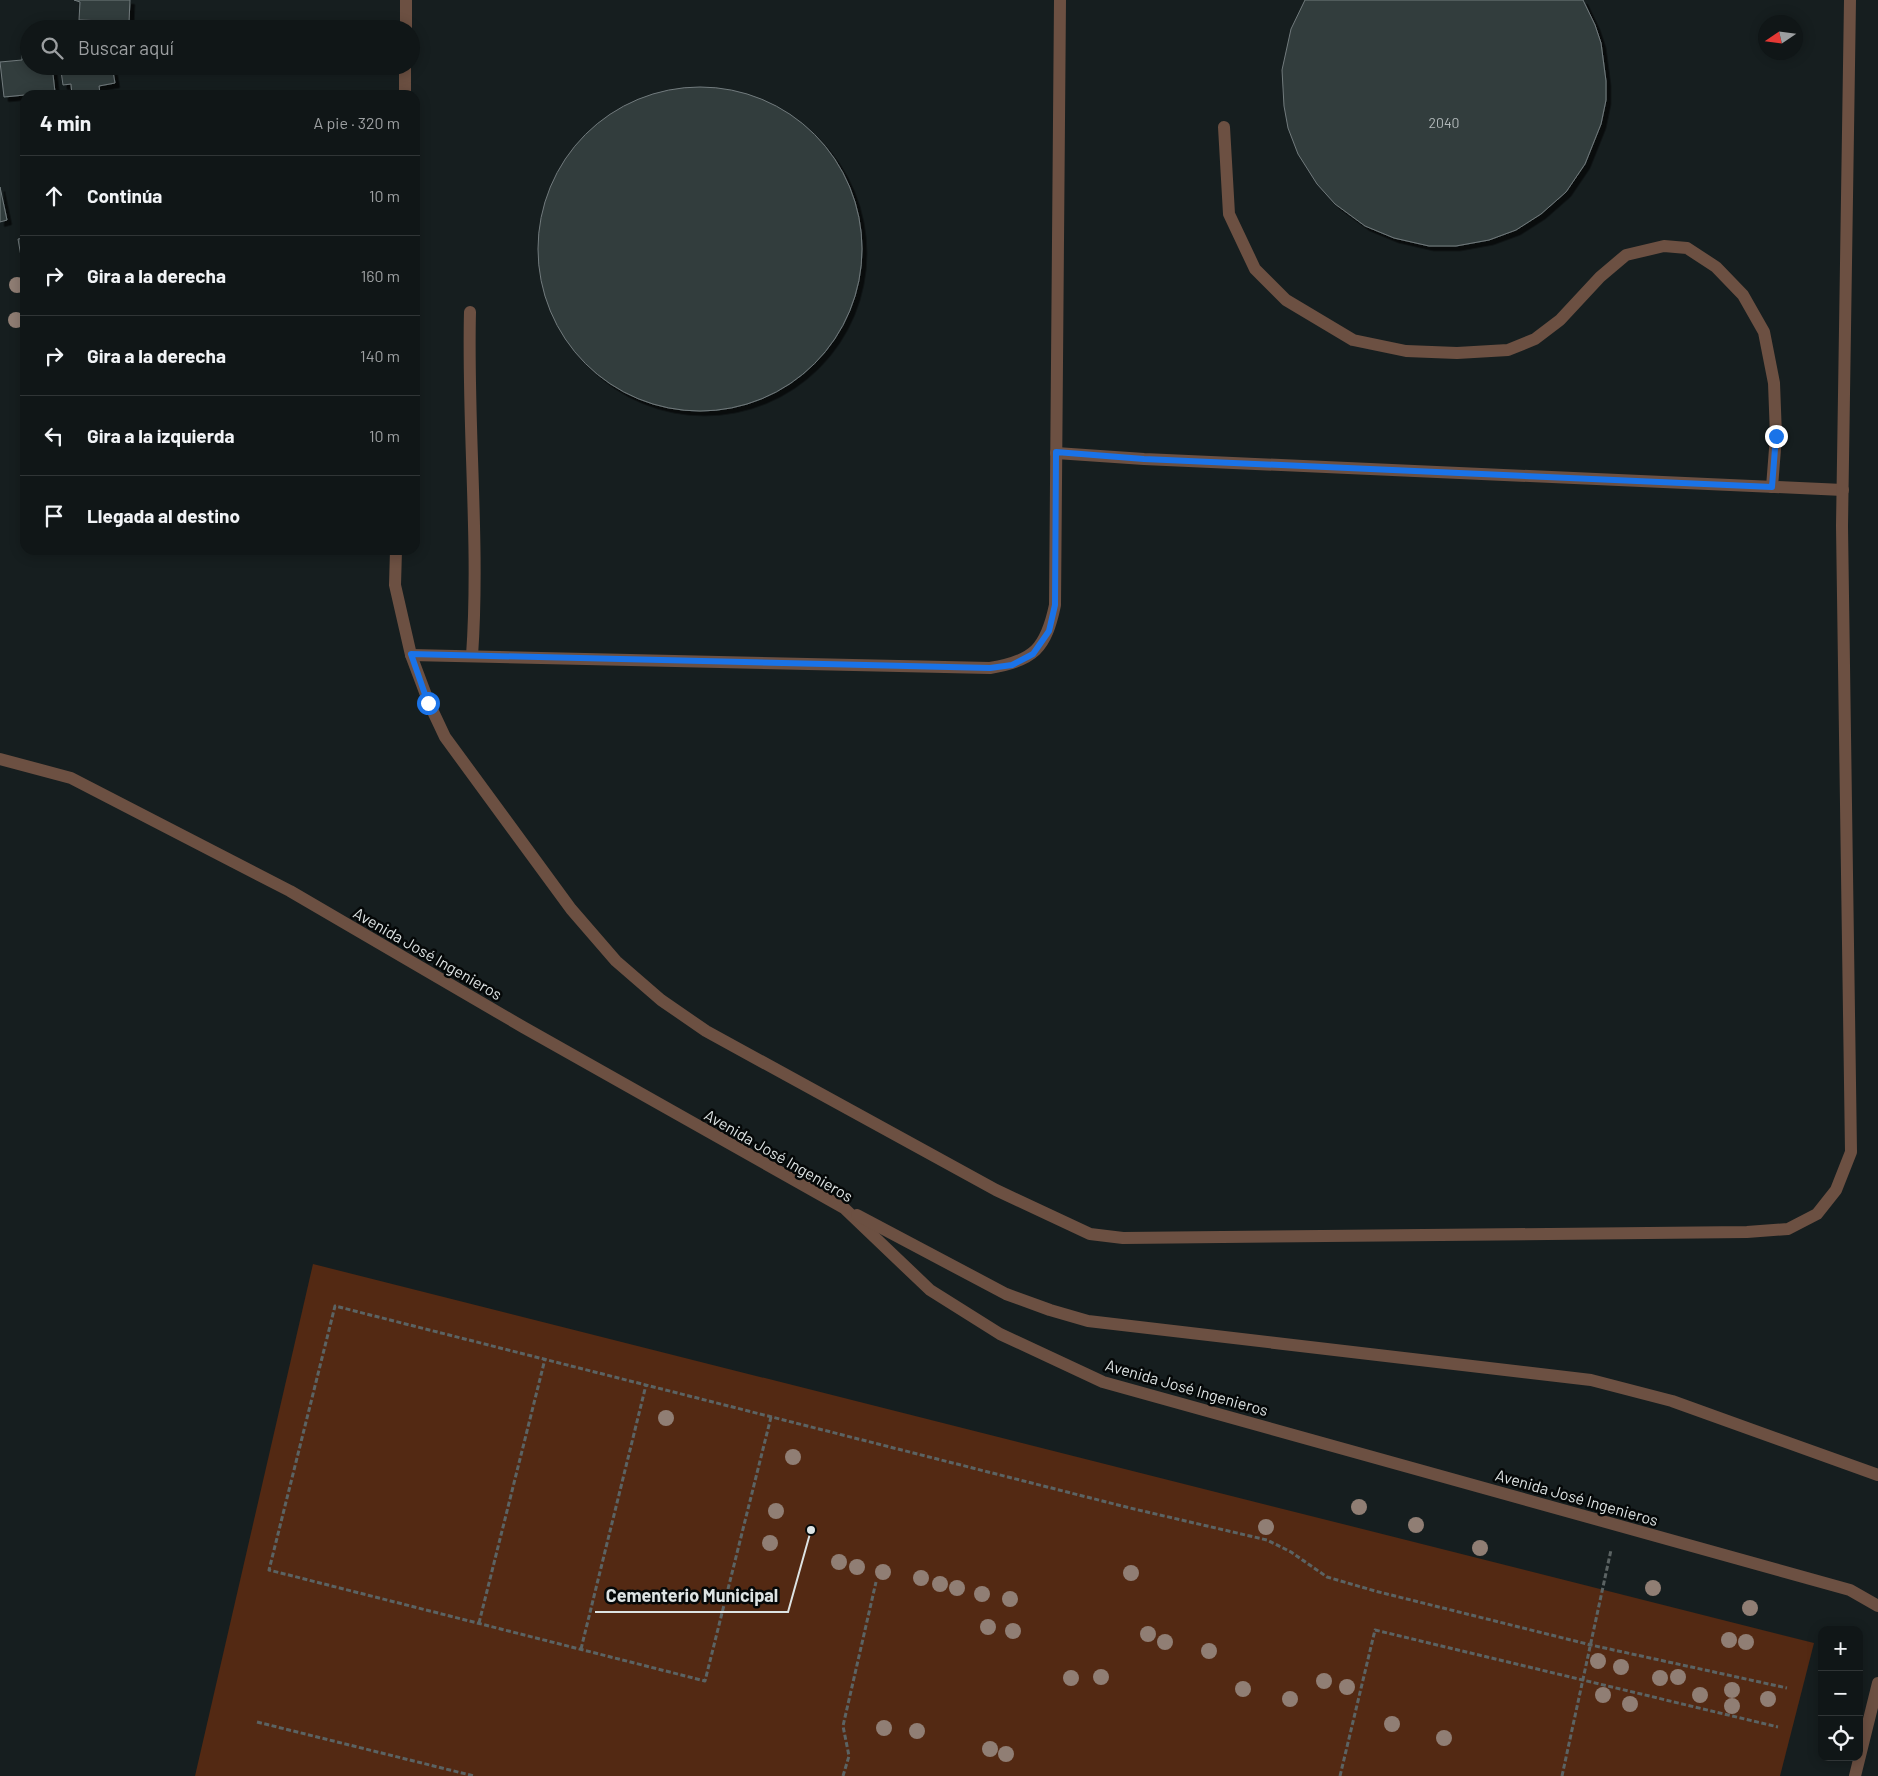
<!DOCTYPE html>
<html lang="es">
<head>
<meta charset="utf-8">
<style>
	:root { --surface:#101617; --page:#1e2324; --text:#f1f3f6; --muted:#9c9fa1; --line:#303536 }
	body { margin:0; font-family:Barlow,sans-serif; background:var(--page); color:var(--text) }
	.controls { position:absolute; right:15px; bottom:15px; display:grid; overflow:hidden; border-radius:10px; box-shadow:0 2px 12px #0003 }
	.controls button { width:45px; height:45px; display:grid; place-items:center; padding:0; border:0; border-bottom:1px solid var(--line); background:var(--surface); color:var(--text); font:25px sans-serif }
	.compass { position:absolute; left:1758px; top:15px; width:45px; height:45px; border-radius:50%; background:var(--surface); box-shadow:0 2px 12px #0003; rotate:257deg }
	.stop { position:absolute; width:15px; height:15px; margin:-11px; border:4px solid #1a73e8; border-radius:50%; background:#fff }
	.stop.end { background:#1a73e8; border-color:#fff; box-shadow:0 1px 5px #0008 }
	.list { margin:0; padding:0; list-style:none }
	h2 { display:flex; justify-content:space-between; align-items:center; height:65px; margin:0; padding:0 20px; font-size:21px }
	h2 small { font-size:16px; font-weight:400; color:var(--muted) }
	.list li { display:grid; grid-template-columns:32px 1fr auto; gap:15px; align-items:center; box-sizing:border-box; height:80px; padding:0 20px; border-top:1px solid var(--line) }
	.list b { display:block; font-size:19px; white-space:nowrap }
	.list em { font-size:16px; font-style:normal; color:var(--muted) }
	.icon { flex:none; width:28px; height:28px; fill:none; stroke:currentColor; stroke-width:2; stroke-linecap:round; stroke-linejoin:round }
	.map { position:relative; flex:none; width:1878px; height:1776px; overflow:hidden }
	.search { position:absolute; background:var(--surface); box-shadow:0 2px 12px #0003; left:20px; top:20px; width:400px; height:55px; display:flex; align-items:center; gap:12px; box-sizing:border-box; padding:0 18px; border-radius:28px; color:var(--muted); font-size:19px }
	.panel { position:absolute; background:var(--surface); box-shadow:0 2px 12px #0003; left:20px; top:90px; width:400px; height:465px; border-radius:15px }
	.map>svg:first-child { display:block }
</style>
</head>
<body>
<div class="map">
<svg width="1878" height="1776" viewBox="0 0 1878 1776">
	<defs>
		<filter id="shadow"><feDropShadow dx="4.5" dy="4.5" stdDeviation="0" flood-color="#0009"/></filter>
	</defs>
	<rect width="100%" height="100%" fill="#161e1f"/>
	<path fill="#532913" d="M313,1264L1814,1643L1780,1776H195Z"/>
	<g fill="#333c3d" stroke="#717b7d" filter="url(#shadow)">
		<path d="M74,0H130L129,22L79,20L80,2Z"/>
		<path d="M1305,0H1583L1595,25L1601,43L1606,81V100L1601,124L1585,164L1566,192L1541,214L1516,230L1489,240L1456,246H1429L1394,238L1365,226L1335,204L1317,184L1298,154L1288,128L1284,106L1282,70L1291,29Z"/>
		<path d="M29,51V66H52L55,92L4,97L0,62L22,60V52Z"/>
		<path d="M69,66H112L115,83L99,86L100,93L72,95L71,84L63,85L61,71L69,70Z"/>
		<circle cx="700" cy="249" r="162"/>
		<path d="M0,187L7,220L0,222Z"/>
		<path d="M25,238V267L23,268L18,239Z"/>
	</g>
	<g fill="none" stroke-linecap="round" stroke-linejoin="round">
		<g stroke="#5b6363" stroke-width="3" stroke-dasharray="5 2.5" stroke-linecap="butt">
			<path d="M771,1417L705,1681L269,1570L335,1306L1130,1508L1267,1540L1291,1552L1327,1577L1375,1591L1591,1645L1787,1688"/>
			<path d="M479,1623L545,1359"/>
			<path d="M581,1649L646,1385"/>
			<path d="M257,1722L474,1776"/>
			<path d="M843,1776L849,1756L843,1726L876,1582"/>
			<path d="M1340,1776L1375,1630L1778,1727"/>
			<path d="M1562,1776L1611,1550"/>
		</g>
		<g stroke="#6c5042" stroke-width="12">
			<path d="M406,29V0"/>
			<path d="M405,95V66"/>
			<path d="M1224,127L1229,214L1255,269L1286,300L1353,340L1406,351L1457,353L1508,350L1535,339L1560,320L1600,277L1626,255L1664,246L1687,248L1716,267L1743,295L1764,332L1774,383L1776,436L1772,487"/>
			<path d="M470,312C467,427 480,542 472,656"/>
			<path d="M1056,453L1144,459L1843,490"/>
			<path d="M396,550L395,585L411,655L429,703L445,737L571,909L616,961L661,1000L706,1031L996,1190L1090,1234L1123,1238L1747,1232L1788,1229L1817,1214L1836,1190L1851,1152L1842,526L1850,0"/>
			<path d="M411,655L990,668C1034,661 1046,648 1055,605L1060,0"/>
		</g>
		<g stroke="#6c5042" stroke-width="12">
			<path d="M0,759L71,778L290,891L523,1027L844,1208L930,1290L1000,1334L1103,1382L1850,1590L1878,1606"/>
			<path d="M857,1215L1006,1294L1050,1310L1088,1321L1591,1380L1672,1401L1878,1475"/>
			<path d="M1855,1776L1878,1683"/>
		</g>
	</g>
	<g fill="#907e74">
		<circle cx="17" cy="285" r="8"/>
		<circle cx="16" cy="320" r="8"/>
		<circle cx="666" cy="1418" r="8"/>
		<circle cx="793" cy="1457" r="8"/>
		<circle cx="1359" cy="1507" r="8"/>
		<circle cx="776" cy="1511" r="8"/>
		<circle cx="1416" cy="1525" r="8"/>
		<circle cx="1266" cy="1527" r="8"/>
		<circle cx="770" cy="1543" r="8"/>
		<circle cx="1480" cy="1548" r="8"/>
		<circle cx="839" cy="1562" r="8"/>
		<circle cx="857" cy="1567" r="8"/>
		<circle cx="883" cy="1572" r="8"/>
		<circle cx="1131" cy="1573" r="8"/>
		<circle cx="921" cy="1578" r="8"/>
		<circle cx="940" cy="1584" r="8"/>
		<circle cx="957" cy="1588" r="8"/>
		<circle cx="1653" cy="1588" r="8"/>
		<circle cx="982" cy="1594" r="8"/>
		<circle cx="1010" cy="1599" r="8"/>
		<circle cx="1750" cy="1608" r="8"/>
		<circle cx="988" cy="1627" r="8"/>
		<circle cx="1013" cy="1631" r="8"/>
		<circle cx="1148" cy="1634" r="8"/>
		<circle cx="1729" cy="1640" r="8"/>
		<circle cx="1165" cy="1642" r="8"/>
		<circle cx="1746" cy="1642" r="8"/>
		<circle cx="1209" cy="1651" r="8"/>
		<circle cx="1598" cy="1661" r="8"/>
		<circle cx="1621" cy="1667" r="8"/>
		<circle cx="1101" cy="1677" r="8"/>
		<circle cx="1678" cy="1677" r="8"/>
		<circle cx="1071" cy="1678" r="8"/>
		<circle cx="1660" cy="1678" r="8"/>
		<circle cx="1324" cy="1681" r="8"/>
		<circle cx="1347" cy="1687" r="8"/>
		<circle cx="1243" cy="1689" r="8"/>
		<circle cx="1732" cy="1690" r="8"/>
		<circle cx="1603" cy="1695" r="8"/>
		<circle cx="1700" cy="1695" r="8"/>
		<circle cx="1290" cy="1699" r="8"/>
		<circle cx="1768" cy="1699" r="8"/>
		<circle cx="1630" cy="1704" r="8"/>
		<circle cx="1732" cy="1706" r="8"/>
		<circle cx="1392" cy="1724" r="8"/>
		<circle cx="884" cy="1728" r="8"/>
		<circle cx="917" cy="1731" r="8"/>
		<circle cx="1444" cy="1738" r="8"/>
		<circle cx="990" cy="1749" r="8"/>
		<circle cx="1006" cy="1754" r="8"/>
	</g>
	<g fill="none" stroke-linecap="round" stroke-linejoin="round">
		<path stroke="#1a73e8" stroke-width="6" d="M428,703L411,654L990,668L1012,665L1033,654L1049,631L1055,605L1056,452L1144,459L1772,487L1776,436"/>
	</g>
	<g text-anchor="middle" dominant-baseline="central" stroke-width="5" stroke-linejoin="round" paint-order="stroke">
		<g font-size="14" fill="#b2b9ba">
			<text x="1444" y="122">2040</text>
		</g>
		<g font-size="16" fill="#dde3e3" stroke="#050808">
			<text transform="translate(428 953) rotate(30)">Avenida José Ingenieros</text>
			<text transform="translate(779 1155) rotate(30)">Avenida José Ingenieros</text>
			<text transform="translate(1187 1387) rotate(16)">Avenida José Ingenieros</text>
			<text transform="translate(1577 1497) rotate(16)">Avenida José Ingenieros</text>
		</g>
	</g>
	<path fill="none" stroke="#dde3e3" stroke-width="2" d="M811 1530L788 1612H595"/>
	<circle fill="#dde3e3" stroke="#050808" stroke-width="2" cx="811" cy="1530" r="5"/>
	<g font-size="18" text-anchor="middle" font-weight="bold" fill="#dde3e3" stroke="#050808" stroke-width="5" stroke-linejoin="round" paint-order="stroke">
		<text x="692" y="1602">Cementerio Municipal</text>
	</g>
</svg>
<div class="controls">
<button>+</button>
<button>−</button>
<button><svg class="icon" aria-label="locate" viewBox="0 0 24 24"><circle cx="12" cy="12" r="6"/><path d="M12 2v4M12 18v4M2 12h4M18 12h4"/></svg></button>
</div>
<svg class="compass" viewBox="-18 -18 36 36"><path d="M0-13l5 13h-10z" fill="#e53935"/><path d="M0 13l5-13h-10z" fill="#9c9fa1"/></svg>
<div class="stop" style="left:428px;top:703px"></div>
<div class="stop end" style="left:1776px;top:436px"></div>
<div class="search"><svg class="icon" aria-label="search" viewBox="0 0 24 24"><circle cx="10" cy="10" r="6"/><path d="M15 15l6 6"/></svg>Buscar aquí</div>
<section class="panel">
<h2>4 min<small>A pie · 320 m</small></h2>
<ul class="list">
<li><svg class="icon" aria-label="ahead" viewBox="0 0 24 24"><path d="M12 20V5M6 11l6-6 6 6"/></svg><div><b>Continúa</b></div><em>10 m</em></li>
<li><svg class="icon" aria-label="right" viewBox="0 0 24 24"><path d="M7 20v-9h11M14 6l5 5-5 5"/></svg><div><b>Gira a la derecha</b></div><em>160 m</em></li>
<li><svg class="icon" aria-label="right" viewBox="0 0 24 24"><path d="M7 20v-9h11M14 6l5 5-5 5"/></svg><div><b>Gira a la derecha</b></div><em>140 m</em></li>
<li><svg class="icon" aria-label="left" viewBox="0 0 24 24"><path d="M17 20v-9H6M10 6l-5 5 5 5"/></svg><div><b>Gira a la izquierda</b></div><em>10 m</em></li>
<li><svg class="icon" aria-label="arrive" viewBox="0 0 24 24"><path d="M6 21V4h12l-3 4 3 4H6"/></svg><div><b>Llegada al destino</b></div></li>
</ul>
</section>
</div>
</body>
</html>
